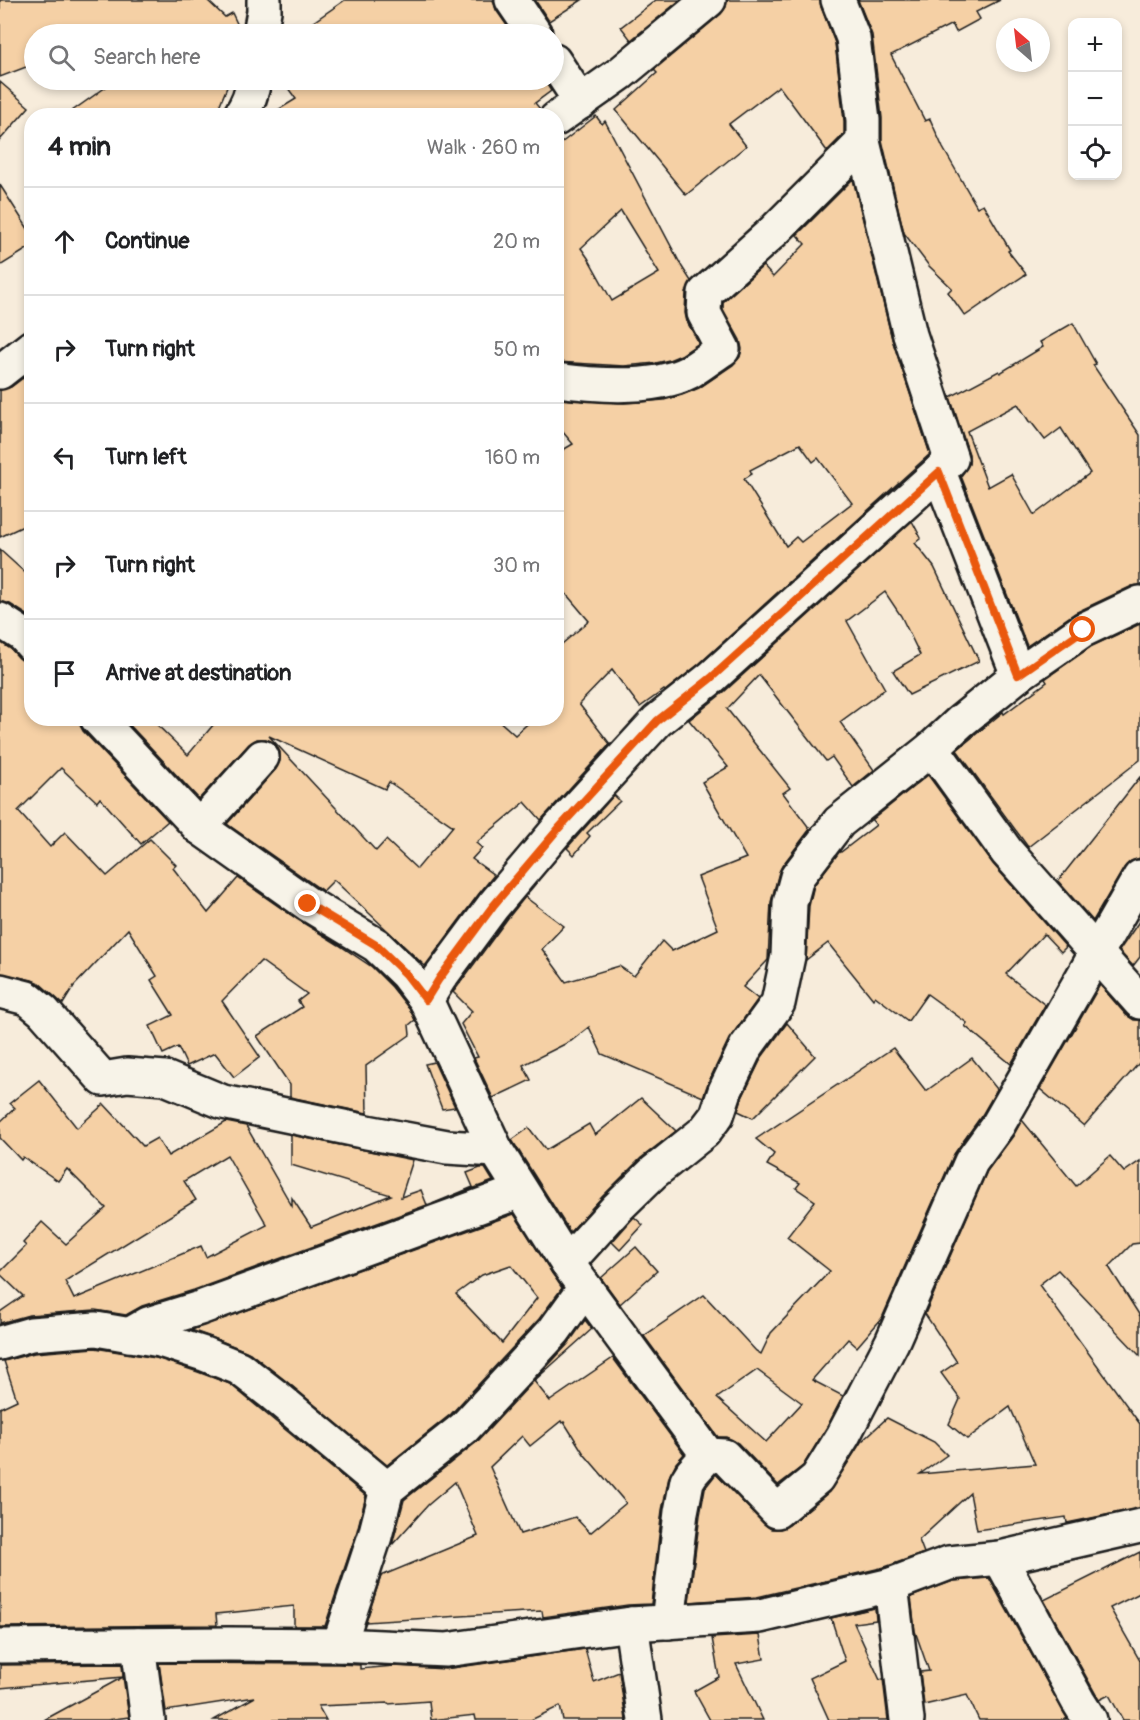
<!DOCTYPE html>
<html lang="en">
<head>
<meta charset="utf-8">
<style>
	:root { --surface:#fff; --page:#f6f6f6; --text:#202124; --muted:#757577; --line:#e0e0e0 }
	body { margin:0; font-family:Pangolin,sans-serif; background:var(--page); color:var(--text) }
	.controls { position:absolute; right:18px; top:18px; display:grid; overflow:hidden; border-radius:12px; box-shadow:0 3px 9px #0003 }
	.controls button { width:54px; height:54px; display:grid; place-items:center; padding:0; border:0; border-bottom:2px solid var(--line); background:var(--surface); color:var(--text); font:30px sans-serif }
	.compass { position:absolute; left:996px; top:18px; width:54px; height:54px; border-radius:50%; background:var(--surface); box-shadow:0 3px 9px #0003; rotate:332deg }
	.stop { position:absolute; width:18px; height:18px; margin:-14px; border:4px solid #ea580c; border-radius:50%; background:#fff }
	.stop.end { background:#ea580c; border-color:#fff; box-shadow:0 2px 6px #0008 }
	.list { margin:0; padding:0; list-style:none }
	h2 { display:flex; justify-content:space-between; align-items:center; height:78px; margin:0; padding:0 24px; font-size:26px }
	h2 small { font-size:20px; font-weight:400; color:var(--muted) }
	.list li { display:grid; grid-template-columns:39px 1fr auto; gap:18px; align-items:center; box-sizing:border-box; height:108px; padding:0 24px; border-top:2px solid var(--line) }
	.list b { display:block; font-size:22px; white-space:nowrap }
	.list em { font-size:20px; font-style:normal; color:var(--muted) }
	.icon { flex:none; width:33px; height:33px; fill:none; stroke:currentColor; stroke-width:2; stroke-linecap:round; stroke-linejoin:round }
	.map { position:relative; flex:none; width:1140px; height:1720px; overflow:hidden }
	.search { position:absolute; background:var(--surface); box-shadow:0 3px 9px #0003; left:24px; top:24px; width:540px; height:66px; display:flex; align-items:center; gap:15px; box-sizing:border-box; padding:0 21px; border-radius:33px; color:var(--muted); font-size:22px }
	.panel { position:absolute; background:var(--surface); box-shadow:0 3px 9px #0003; left:24px; top:108px; width:540px; height:618px; border-radius:24px }
	.map>svg:first-child { display:block }
</style>
</head>
<body>
<div class="map">
<svg width="1140" height="1720" viewBox="0 0 1140 1720">
	<rect width="100%" height="100%" fill="#f7ecdb"/>
	<filter id="ink" filterUnits="userSpaceOnUse"><feTurbulence type="fractalNoise" baseFrequency=".0167" numOctaves="2"/><feDisplacementMap in="SourceGraphic" scale="12" xChannelSelector="R" yChannelSelector="G"/><feConvolveMatrix kernelMatrix="1 2 1 2 8 2 1 2 1" color-interpolation-filters="sRGB"/></filter>
	<g filter="url(#ink)">
		<g fill="#f5d0a5" stroke="#1c1c1c" stroke-width="1.5" fill-rule="evenodd">
			<path d="M0,0H207L225,17L232,13L242,34H34V64L0,77Z"/>
			<path d="M345,0H493L496,10L513,34H296Z"/>
			<path d="M535,0H582L549,21Z"/>
			<path d="M656,0H680L631,40L621,27Z"/>
			<path d="M727,0H820L821,7L835,43L844,121V134L827,151L779,86L729,124L746,146L686,195L616,110L657,73L654,70L721,14L726,7Z"/>
			<path d="M858,0H1000L976,12L980,19L956,32L952,24L891,55L925,121L930,119L943,148L977,207L983,204L1010,250L1008,251L1026,274L965,316L948,292L952,288L929,266L904,233L882,140V118L872,35Z"/>
			<path d="M116,80H230L215,116H65Z"/>
			<path d="M282,80H544L551,91L535,103L540,109L538,116H268L296,99Z"/>
			<path d="M0,82L29,107L0,140Z"/>
			<path d="M596,116L602,124L605,121L682,267L691,281L686,292L685,313L687,322L699,343L681,355L669,360L656,363L624,366L556,362V147ZM621,211L659,273L612,301L588,258L581,248Z"/>
			<path d="M853,179L892,339L930,454L699,664L665,691L664,690L640,707L612,670L579,704L610,744L541,820L525,802L476,843L482,848L472,859L494,875L478,895L425,966L334,880L323,891L227,824L276,769L280,761V752L274,743L266,739H257L249,744L199,799L123,718H150L188,755L219,718H496L515,735L534,718H556V649L589,621L556,582V454L573,444L556,424L558,399L624,403L664,400L682,395L699,388L733,365L740,357L742,349L740,340L723,309V302L763,266L773,277L805,244L797,235ZM800,444L813,462L818,458L852,503L801,542L796,537L786,546L744,479L752,474L750,470ZM269,736L385,789L389,782L453,826L417,869L386,840L376,851Z"/>
			<path d="M0,185L32,235V246L0,266Z"/>
			<path d="M1073,323L1096,364L1093,365L1140,435V585L1132,586L1075,613L1027,646L961,476L969,464V454L950,397L999,371L1000,373L1043,347L1040,342ZM1018,404L1030,423L1031,422L1045,440L1061,428L1090,473L1034,515L1011,474L988,487L967,431Z"/>
			<path d="M23,378L32,388V522L0,537V390L11,387Z"/>
			<path d="M912,521L921,538L915,543L934,567L979,661L909,695L893,671L920,655L901,616L885,592L847,621L885,689L840,722L874,770L853,787L832,757L826,761L759,675L727,709L790,788L783,793L810,829L782,866L779,872L771,902L768,960L743,987L758,999L729,1039L708,1083L703,1097L602,1054L589,1027L571,1041L523,1065L531,1080L493,1098L474,1058L478,1057L461,1024L472,1011L453,992L455,990L508,918L525,897L564,926L542,949L566,982L619,966L634,976L662,941L672,951L718,929L698,877L746,858L702,782L728,767L689,720L724,692Z"/>
			<path d="M0,550L32,579V618L10,604L0,601Z"/>
			<path d="M1140,624V760L1028,847L957,750L1003,712L1004,714L1047,682L1045,679L1092,646Z"/>
			<path d="M0,642L11,649L19,658L26,663H32V718H79V723L83,731L168,821L141,844L100,798L97,802L61,768L18,811L50,847L65,832L107,876L150,839L176,865L173,868L208,913L238,878L297,919L339,945L372,967L392,987L410,1010L415,1020L409,1025L410,1035L366,1066L367,1113L290,1097V1085L257,1036L302,1007L298,1001L307,994L261,961L222,1001L260,1057L234,1077L215,1053L187,1066L178,1047L163,1054L150,1026L173,1015L151,980L157,976L128,929L74,986L63,1004L39,983L32,980L0,973Z"/>
			<path d="M928,775L993,864L1066,947L1061,952L1044,934L1006,974L1045,1005L1011,1064L965,1026L967,1023L927,994L908,1021L875,996L873,999L828,943L806,960L809,906L814,885L840,851L841,852L876,825L872,820Z"/>
			<path d="M1140,777V858L1131,861L1124,868L1093,921L1058,881Z"/>
			<path d="M614,795L620,801L587,833L590,836L574,855L567,848Z"/>
			<path d="M1140,920V957L1133,966L1119,951Z"/>
			<path d="M1100,985L1126,1015L1134,1020H1140V1062L1084,1126L1040,1089Z"/>
			<path d="M787,1023L815,1056L753,1118L738,1111L742,1098L762,1057Z"/>
			<path d="M893,1048L926,1091L972,1058L997,1089L982,1115L954,1154L882,1318L857,1347L848,1339L812,1380L843,1396L827,1427L803,1466L778,1485L738,1443L726,1437H718L644,1336L704,1295L756,1351L761,1354L771,1333L830,1271L787,1237L815,1201L796,1188L800,1183L767,1165L774,1154L756,1139ZM757,1370L802,1403L766,1442L717,1398Z"/>
			<path d="M434,1062L455,1107L442,1109L425,1064Z"/>
			<path d="M39,1080L77,1128L104,1104L143,1146L157,1138L168,1156L226,1122L246,1126L292,1206V1198L311,1227L391,1195L291,1165V1135L413,1160L401,1197L421,1190L427,1205L194,1290L142,1306L126,1315L95,1310L29,1315L0,1323V1312L23,1296L0,1274V1272L26,1246L23,1243L42,1222L66,1244L106,1208L67,1169L58,1181L23,1157L21,1160L0,1138V1122L15,1108L10,1103ZM227,1155L267,1225L206,1257L201,1246L74,1299L65,1281L196,1200L184,1181Z"/>
			<path d="M641,1098L676,1131L641,1158L603,1196L570,1232L512,1140L529,1128L546,1150L589,1124L595,1135Z"/>
			<path d="M1022,1120L1076,1186L1110,1156L1124,1172L1140,1161V1243L1132,1244L1109,1267L1140,1316V1356L1058,1270L1039,1285L1140,1424V1508L1067,1523L1066,1517L977,1530L970,1493L919,1540L924,1553L885,1567L757,1597L689,1602L700,1515L705,1488L716,1474L764,1524L771,1529H780L789,1525L829,1492L861,1442L887,1418L934,1442L947,1455L920,1474L1035,1464L1010,1407L967,1439L949,1424L960,1399L941,1373L957,1362L925,1314L987,1171L1013,1136Z"/>
			<path d="M480,1168H485L493,1181L432,1204L473,1187L467,1173Z"/>
			<path d="M514,1214L562,1288L539,1319L451,1414L387,1465L286,1381L250,1353L211,1337L191,1330ZM511,1265L537,1298L502,1343L456,1294L482,1275Z"/>
			<path d="M634,1217L643,1225L620,1250L612,1242Z"/>
			<path d="M636,1247L657,1271L620,1304L601,1278Z"/>
			<path d="M585,1320L592,1329L534,1381L550,1401L613,1358L684,1454L676,1463L669,1477L662,1510L651,1604L628,1605L543,1617L542,1611L366,1622L381,1576L478,1536L455,1482L428,1505L392,1545L404,1500L478,1441L568,1344ZM561,1421L562,1423L564,1422L584,1454L626,1503L590,1533L575,1517L520,1534L490,1467L522,1436L530,1446Z"/>
			<path d="M95,1348L156,1358L198,1372L230,1384L366,1496L357,1531L325,1626H294V1606L216,1614L217,1625L0,1627V1408L17,1400L4,1361L34,1353Z"/>
			<path d="M1140,1552V1593L1110,1608L1140,1661V1720H1123L1109,1695L1099,1700L1044,1600Z"/>
			<path d="M989,1578L1067,1718L1064,1720H979L967,1695L924,1705L920,1672L929,1671L915,1631L911,1597L953,1581Z"/>
			<path d="M875,1608L876,1620L854,1623L880,1680L883,1679L888,1720H829L810,1678L845,1661L831,1618Z"/>
			<path d="M760,1635L764,1659L736,1664L763,1720H710L694,1691L719,1677L712,1638Z"/>
			<path d="M585,1649L594,1682L619,1672L626,1720H563L560,1706L531,1720H476L475,1715L431,1720L429,1701L388,1704V1703L318,1706L326,1720H214L255,1697L166,1711L159,1663L338,1664L360,1665V1669L394,1666L445,1669Z"/>
			<path d="M122,1664L123,1677L0,1688V1665Z"/>
			<path d="M123,1677L129,1717L107,1720H44Z"/>
		</g>
		<g fill="none" stroke-linecap="round" stroke-linejoin="round">
			<g stroke="#1c1c1c" stroke-width="38">
				<g id="minor">
					<path d="M512,0L535,34"/>
					<path d="M838,0L853,38L863,120V142L910,335L951,459L939,472L1018,675"/>
					<path d="M260,34L264,11V0"/>
					<path d="M554,61L581,102"/>
					<path d="M240,116C248,104 252,94 254,80"/>
					<path d="M556,119L621,73L709,0"/>
					<path d="M0,372L32,347"/>
					<path d="M556,380C594,385 655,390 689,372C701,365 712,356 723,349L704,313L705,293L774,231L863,142"/>
					<path d="M0,620L23,635L32,645"/>
					<path d="M97,718L199,827L308,904L376,945L406,974L426,1000L496,1150L567,1263L708,1455L692,1473L687,1481L681,1512L668,1622"/>
					<path d="M932,748L1007,852L1140,1002"/>
					<path d="M199,827L262,757"/>
					<path d="M0,991L27,998L43,1011L103,1079L127,1075L165,1078L223,1102L367,1132L447,1147L496,1150"/>
					<path d="M426,1000L439,979L493,906L559,828L657,721L711,678L939,472"/>
					<path d="M567,1263L616,1209L654,1172L704,1132L717,1115L725,1091L746,1047L778,1003L788,956L790,903L797,877L839,822L932,748L960,722L1018,675L1083,630L1140,603"/>
					<path d="M129,1335L148,1324L200,1308L521,1191"/>
					<path d="M0,1343L31,1334L96,1329L160,1340L204,1354L239,1368L274,1395L387,1489"/>
					<path d="M708,1455L724,1456L777,1511L817,1478L843,1436L892,1342L971,1162L998,1125L1140,877"/>
					<path d="M1000,1558L1078,1701L1090,1720"/>
					<path d="M891,1585L907,1720"/>
					<path d="M631,1624L645,1720"/>
					<path d="M138,1645L148,1720"/>
					<path d="M339,1645L375,1536L387,1489L464,1428L554,1331L585,1288"/>
					<path d="M0,1646L229,1644L339,1645L446,1650L631,1624L760,1616L891,1585L949,1563L1000,1558L1140,1526"/>
				</g>
			</g>
			<use href="#minor" stroke="#f7f3e8" stroke-width="33"/>
		</g>
	</g>
	<g fill="none" stroke-linecap="round" stroke-linejoin="round" filter="url(#ink)">
		<path stroke="#ea580c" stroke-width="8" d="M308,904L376,945L406,974L426,1000L439,979L493,906L559,828L657,721L711,678L939,472L1018,675L1083,630"/>
	</g>
</svg>
<div class="controls">
<button>+</button>
<button>−</button>
<button><svg class="icon" aria-label="locate" viewBox="0 0 24 24"><circle cx="12" cy="12" r="6"/><path d="M12 2v4M12 18v4M2 12h4M18 12h4"/></svg></button>
</div>
<svg class="compass" viewBox="-18 -18 36 36"><path d="M0-13l5 13h-10z" fill="#e53935"/><path d="M0 13l5-13h-10z" fill="#757577"/></svg>
<div class="stop" style="left:1083px;top:630px"></div>
<div class="stop end" style="left:308px;top:904px"></div>
<div class="search"><svg class="icon" aria-label="search" viewBox="0 0 24 24"><circle cx="10" cy="10" r="6"/><path d="M15 15l6 6"/></svg>Search here</div>
<section class="panel">
<h2>4 min<small>Walk · 260 m</small></h2>
<ul class="list">
<li><svg class="icon" aria-label="ahead" viewBox="0 0 24 24"><path d="M12 20V5M6 11l6-6 6 6"/></svg><div><b>Continue</b></div><em>20 m</em></li>
<li><svg class="icon" aria-label="right" viewBox="0 0 24 24"><path d="M7 20v-9h11M14 6l5 5-5 5"/></svg><div><b>Turn right</b></div><em>50 m</em></li>
<li><svg class="icon" aria-label="left" viewBox="0 0 24 24"><path d="M17 20v-9H6M10 6l-5 5 5 5"/></svg><div><b>Turn left</b></div><em>160 m</em></li>
<li><svg class="icon" aria-label="right" viewBox="0 0 24 24"><path d="M7 20v-9h11M14 6l5 5-5 5"/></svg><div><b>Turn right</b></div><em>30 m</em></li>
<li><svg class="icon" aria-label="arrive" viewBox="0 0 24 24"><path d="M6 21V4h12l-3 4 3 4H6"/></svg><div><b>Arrive at destination</b></div></li>
</ul>
</section>
</div>
</body>
</html>
